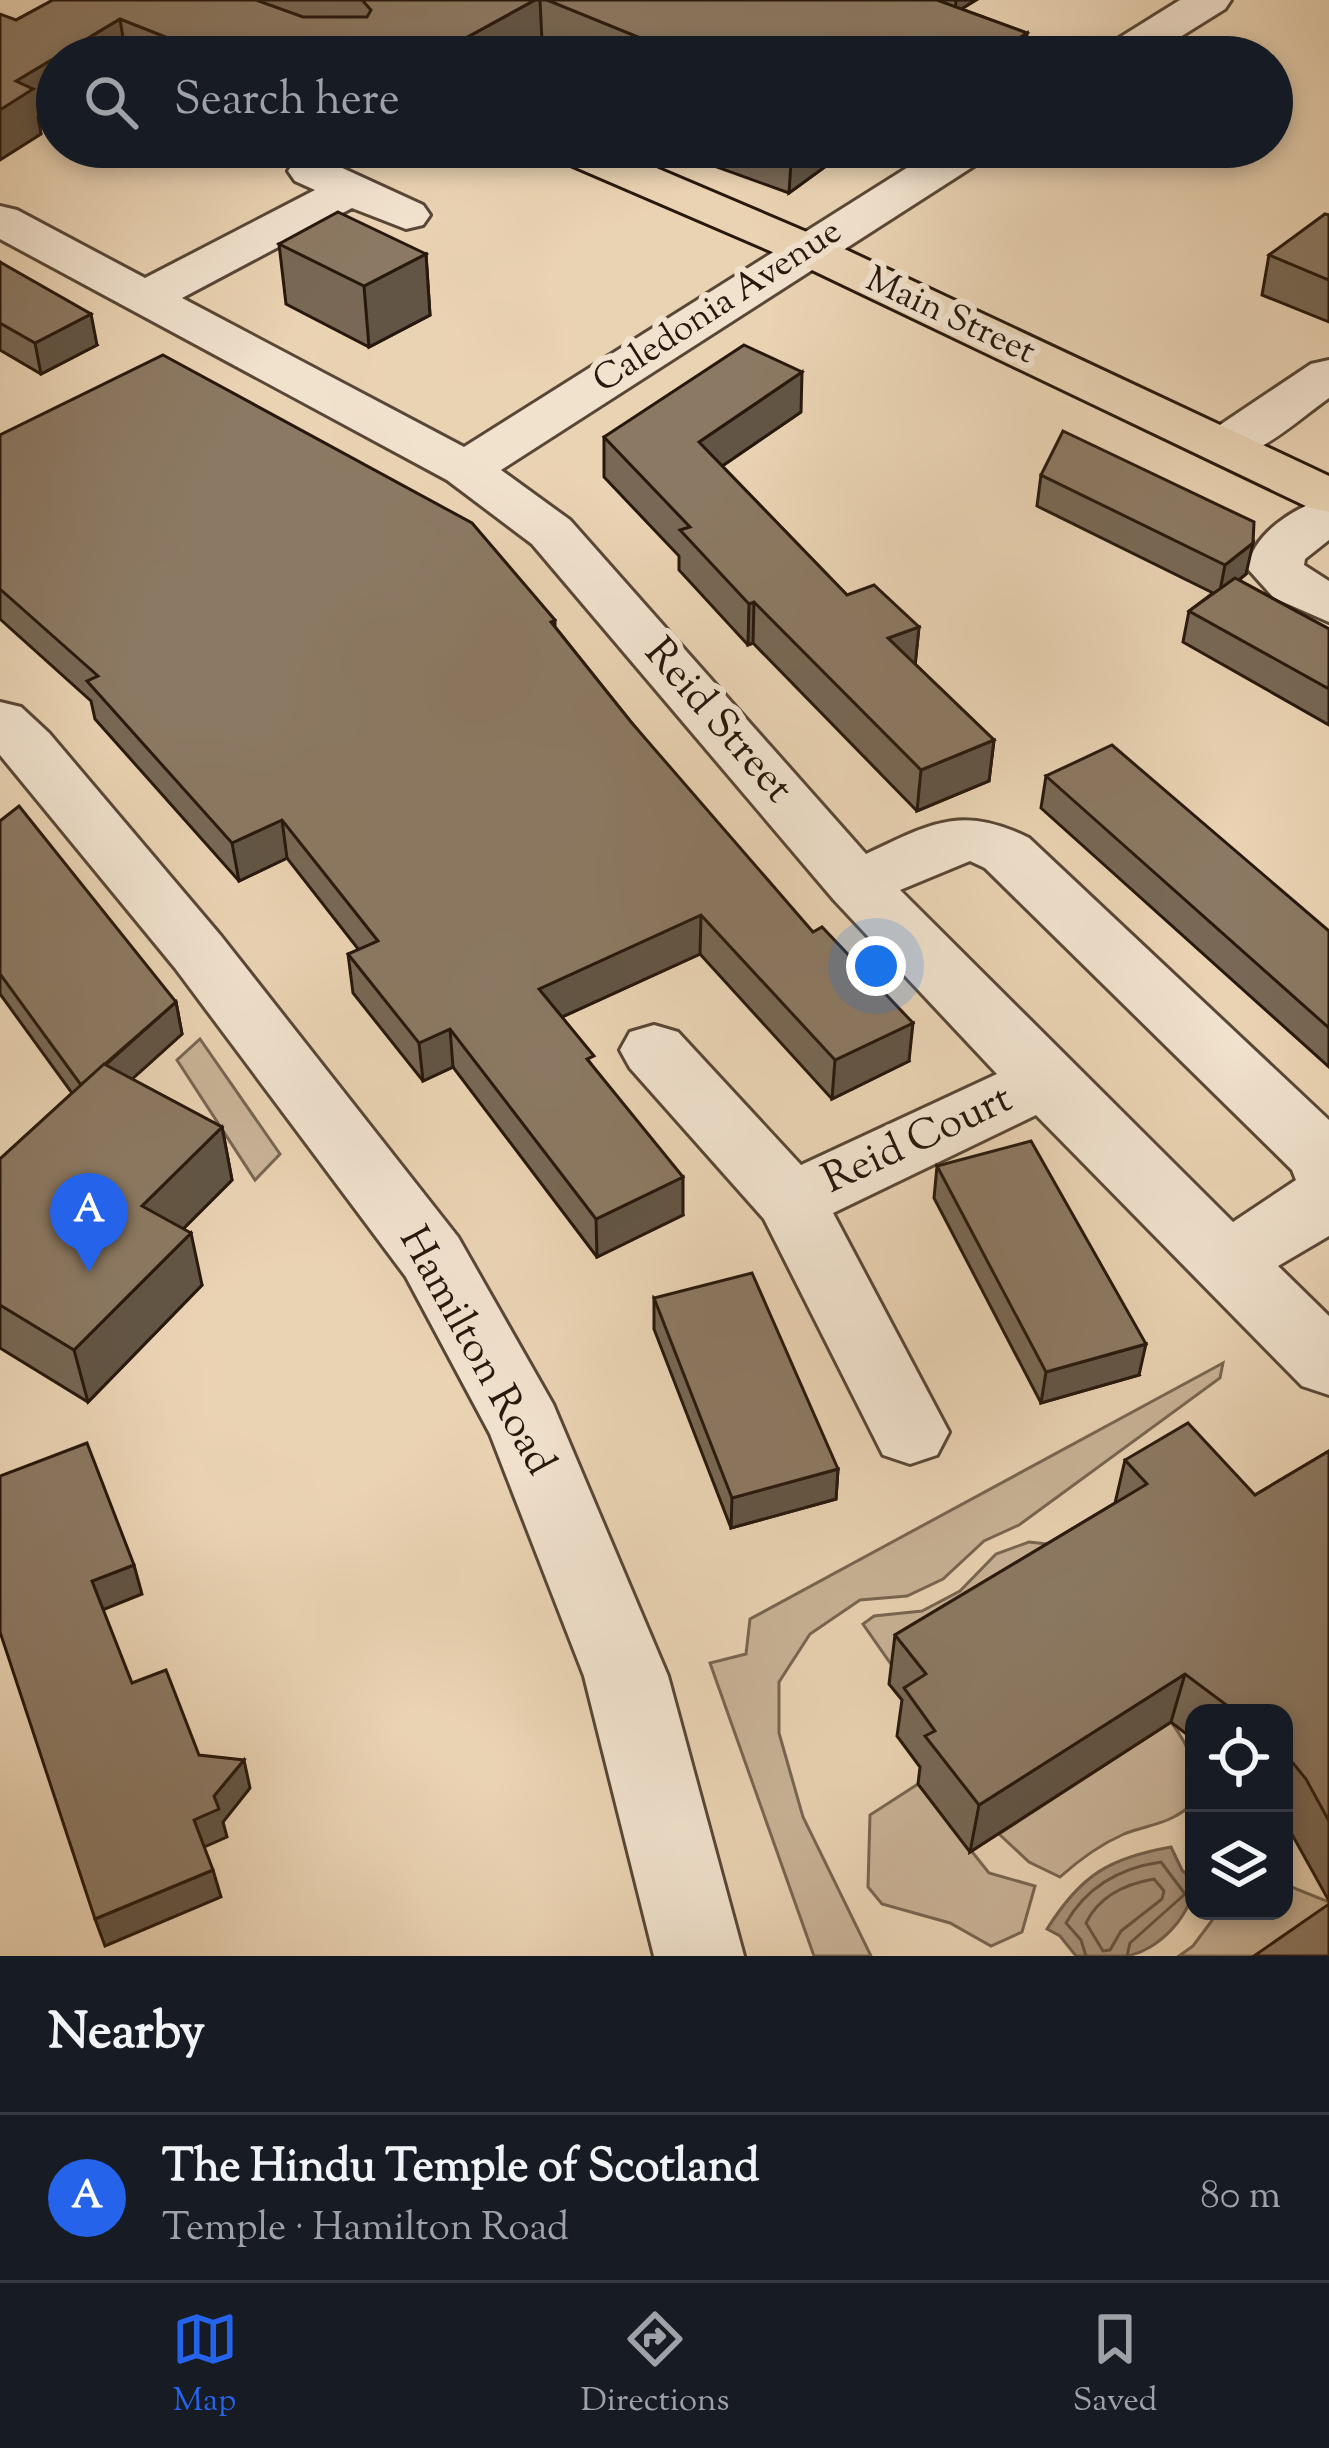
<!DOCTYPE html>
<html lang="en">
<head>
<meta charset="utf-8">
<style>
	:root { --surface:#171b24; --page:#20242c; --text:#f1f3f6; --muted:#9ea1a6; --line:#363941; --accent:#2563eb }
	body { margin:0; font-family:"Sorts Mill Goudy",serif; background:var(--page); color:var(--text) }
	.controls { position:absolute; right:36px; bottom:36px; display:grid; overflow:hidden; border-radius:24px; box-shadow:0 6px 18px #0003 }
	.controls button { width:108px; height:108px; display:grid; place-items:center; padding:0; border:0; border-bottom:3px solid var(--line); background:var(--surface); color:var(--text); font:60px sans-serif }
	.you { position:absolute; left:876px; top:966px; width:42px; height:42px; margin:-30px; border:9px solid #fff; border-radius:50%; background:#1a73e8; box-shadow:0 0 0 18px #1a73e833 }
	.badge { display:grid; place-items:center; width:78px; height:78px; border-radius:50%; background:var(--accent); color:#fff; font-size:39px; font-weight:700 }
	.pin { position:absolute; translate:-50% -99px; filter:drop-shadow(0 3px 6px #0008) }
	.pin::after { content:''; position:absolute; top:63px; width:42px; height:36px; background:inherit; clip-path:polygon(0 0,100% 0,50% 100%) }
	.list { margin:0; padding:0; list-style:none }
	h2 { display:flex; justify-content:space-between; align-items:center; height:156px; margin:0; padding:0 48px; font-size:51px }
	h2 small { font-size:39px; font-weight:400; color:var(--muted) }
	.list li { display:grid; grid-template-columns:78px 1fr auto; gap:36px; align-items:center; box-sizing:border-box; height:168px; padding:0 48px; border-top:3px solid var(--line) }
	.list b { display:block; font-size:45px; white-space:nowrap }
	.list p { margin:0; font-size:39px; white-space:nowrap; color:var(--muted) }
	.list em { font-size:39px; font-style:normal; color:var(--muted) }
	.icon { flex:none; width:66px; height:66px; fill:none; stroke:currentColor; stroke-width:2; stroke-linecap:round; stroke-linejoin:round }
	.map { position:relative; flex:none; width:1329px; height:1956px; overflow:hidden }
	.search { position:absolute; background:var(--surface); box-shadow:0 6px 18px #0003; left:36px; right:36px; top:36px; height:132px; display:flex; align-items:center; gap:30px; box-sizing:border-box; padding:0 42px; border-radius:66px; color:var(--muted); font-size:45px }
	.sheet { height:324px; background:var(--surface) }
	nav { display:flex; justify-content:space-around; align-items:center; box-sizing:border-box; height:168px; border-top:3px solid var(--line); background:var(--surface); font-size:33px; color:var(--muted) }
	nav a { display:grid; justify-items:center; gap:6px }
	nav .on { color:var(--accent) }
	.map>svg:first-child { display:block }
</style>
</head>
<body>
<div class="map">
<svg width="1329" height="1956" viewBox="0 0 1329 1956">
	<rect width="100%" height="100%" fill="#ead3b3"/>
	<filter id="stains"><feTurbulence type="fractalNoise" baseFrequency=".00167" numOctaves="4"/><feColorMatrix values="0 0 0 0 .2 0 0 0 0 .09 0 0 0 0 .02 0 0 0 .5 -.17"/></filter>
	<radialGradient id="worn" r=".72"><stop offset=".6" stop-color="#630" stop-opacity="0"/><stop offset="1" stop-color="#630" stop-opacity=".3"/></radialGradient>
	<g fill="#c9b397" stroke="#786652" stroke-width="3">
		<path d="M200,1039L280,1154L255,1180L177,1060Z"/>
		<path d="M1223,1363L1220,1378L1019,1525L984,1541L943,1579L907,1596L860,1600L810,1634L779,1682V1733L803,1817L871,1956H814L710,1663L746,1654L750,1619Z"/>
		<path d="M1029,1542L1067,1546L900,1677L863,1624L874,1616L922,1611L960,1591L996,1554Z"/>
		<path d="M1171,1722C1195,1754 1194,1765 1194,1803C1168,1825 1154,1823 1124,1834C1099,1845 1080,1859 1060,1877L1029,1862L999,1834Z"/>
		<path d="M918,1784L989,1873L1035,1886L1022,1932L991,1946L950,1923L882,1904L868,1887L870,1815Z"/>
		<path d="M1284,1884L1329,1902V1936L1300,1956H1179L1193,1946L1219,1911H1284Z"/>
	</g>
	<path fill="#a8937b" stroke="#74624f" stroke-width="3" d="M1171,1847L1182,1870L1194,1881C1194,1913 1159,1951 1126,1956C1110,1956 1092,1956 1076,1956L1060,1936L1047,1929C1081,1875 1109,1858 1171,1847Z"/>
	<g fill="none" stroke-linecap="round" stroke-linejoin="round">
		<g stroke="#685644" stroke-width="3">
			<path d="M1154,1879L1164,1891L1162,1899L1121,1931L1110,1950L1103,1951L1086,1923C1099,1896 1125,1884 1154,1879Z"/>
			<path d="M1086,1956L1081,1940L1066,1923C1087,1886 1120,1868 1161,1862L1185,1894L1130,1943L1127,1956"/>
		</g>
		<g stroke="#584736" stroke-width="6">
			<g id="minor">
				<path d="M1180,0H1231L1225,9L1148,57H1096L1103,48Z"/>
				<path d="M940,147H995L988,157L501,470L570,520L866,854C930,824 961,804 1029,838L1329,1120V1236L1278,1266L1329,1316V1395L1302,1386L1036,1115L833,1213L949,1432L937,1455L910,1464L883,1455L764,1219L630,1068L620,1050L630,1032L654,1025L678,1032L801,1165L997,1074L834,900L532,544L447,480L0,239V206L17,210L145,278L315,190L295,181L288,171L295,161L311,157L327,161L423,205L430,215L423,225L406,229L352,208L182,298L464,447ZM970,861L985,868L1292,1170L1296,1180L1233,1222L900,890Z"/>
				<path d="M1329,360V398C1293,423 1250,468 1205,457L1197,446L1205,435L1311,364Z"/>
				<path d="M1329,498V540L1305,559L1304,565L1329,581V622L1274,598L1248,569C1251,534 1297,505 1329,498Z"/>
				<path d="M0,702L21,707L49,733L221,936L458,1237L553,1404L668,1676L744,1956H654L584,1676L490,1434L406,1277L175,968L0,755Z"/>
			</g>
		</g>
		<g stroke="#27180d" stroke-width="6">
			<path id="major" d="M545,147H607L823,239L1329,476V512L1310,508L789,259L552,157Z"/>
		</g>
		<use href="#minor" fill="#f1e2ce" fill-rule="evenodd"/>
		<use href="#major" fill="#ead3b3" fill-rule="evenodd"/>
	</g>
	<g fill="#786855" stroke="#27180d" stroke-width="3">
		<path d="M53,0H976L961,9L1027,33L1024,57H581L542,41L513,57H57V106L38,117L41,134L16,20Z"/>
		<path d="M703,147H852L789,193L703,162Z"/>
		<path d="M1329,215V322L1262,295L1269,255Z"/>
		<path d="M279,244L426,254L430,315L369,347L286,304Z"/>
		<path d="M0,262L97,345L41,374L0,350Z"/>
		<path d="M801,412L722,466L847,595L919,627L915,664L994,740L989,781L917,811L753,643L748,645L679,570V556L604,477V437Z"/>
		<path d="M0,435L555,620V627L631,722L909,1061L832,1099L700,954L562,1017L683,1215L597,1257L453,1067L423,1081L353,993L348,954L359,950L287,858L239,881L95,719L91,701L0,619Z"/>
		<path d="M1041,475L1246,574L1239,580L1329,629V725L1183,642L1189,611L1213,593L1037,506Z"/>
		<path d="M1046,776L1329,931V1067L1041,808Z"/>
		<path d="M0,821L176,1002L182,1034L132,1079L222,1127L232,1180L183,1229L202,1285L88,1402L0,1348V1159L72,1093L0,994Z"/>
		<path d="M937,1166L1139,1375L1041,1403L934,1198Z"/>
		<path d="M654,1298L838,1469L836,1499L731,1528L654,1329Z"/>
		<path d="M1329,1451V1901L1284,1820V1713H1194V1740L1171,1722L970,1852L918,1784L920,1767L897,1736L902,1700L889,1684L895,1635L1115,1503L1125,1460L1255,1495Z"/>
	</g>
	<g fill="#625545" stroke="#27180d" stroke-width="3">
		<path d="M535,0H540L542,41L513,57H431Z"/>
		<path d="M956,0H976L955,13Z"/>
		<path d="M120,19L126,57H57V106L38,117L41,134L0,160V110L16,81Z"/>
		<path d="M1027,33L1024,57H989Z"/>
		<path d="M792,147H852L789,193Z"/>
		<path d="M426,254L430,315L369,347L364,286Z"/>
		<path d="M91,314L97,345L41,374L35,343Z"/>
		<path d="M802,372L801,412L699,482V442Z"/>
		<path d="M1253,543L1246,574L1219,596L1225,565Z"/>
		<path d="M754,602L753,643L748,645L749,604Z"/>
		<path d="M919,627L915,667L888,638Z"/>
		<path d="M994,740L989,781L917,811L921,770Z"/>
		<path d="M282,820L287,858L239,881L232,843Z"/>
		<path d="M701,915L700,954L540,1027L539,989Z"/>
		<path d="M176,1002L182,1034L90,1117L82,1086Z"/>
		<path d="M913,1023L909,1061L832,1099L835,1060Z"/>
		<path d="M450,1029L453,1067L423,1081L419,1043Z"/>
		<path d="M222,1127L232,1180L154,1258L142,1206Z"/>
		<path d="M683,1177V1215L597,1257L596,1219Z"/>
		<path d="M191,1233L202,1285L88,1402L74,1350Z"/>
		<path d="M1146,1344L1139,1375L1041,1403L1046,1372Z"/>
		<path d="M838,1469L836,1499L731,1528L732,1498Z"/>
		<path d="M134,1565L142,1594L100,1611L92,1581Z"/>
		<path d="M1185,1674L1171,1722L970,1852L979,1805Z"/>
		<path d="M244,1760L250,1788L223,1822L227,1837L202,1848L194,1820Z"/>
		<path d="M213,1870L221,1897L105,1946L95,1919Z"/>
	</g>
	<g fill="#8c7963" stroke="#27180d" stroke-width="3">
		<path d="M53,0H256L303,17H367L371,10L362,0H535L431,57H216L120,19L16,81L33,89L0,110V14L16,20Z"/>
		<path d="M547,0H937L1027,33L989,57H687Z"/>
		<path d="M338,212L426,254L364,286L279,244Z"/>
		<path d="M1325,214L1329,215V280L1269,255Z"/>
		<path d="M0,262L91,314L35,343L0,323Z"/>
		<path d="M744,345L802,372L699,442L847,595L874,585L919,627L888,638L994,740L921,770L754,602L749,604L680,530L690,527L604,437Z"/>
		<path d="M163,355L472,523L555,620L551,622L631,722L813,932L822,927L913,1023L835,1060L701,915L539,989L594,1056L587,1059L683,1177L596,1219L450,1029L419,1043L348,954L378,941L282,820L232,843L87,681L98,676L0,589V435Z"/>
		<path d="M1063,431L1254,522L1253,543L1225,565L1041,475Z"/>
		<path d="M1235,578L1329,629V689L1189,611Z"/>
		<path d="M1112,745L1329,931V1028L1046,776Z"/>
		<path d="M19,806L176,1002L81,1085L0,974V821Z"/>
		<path d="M104,1064L222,1127L142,1206L191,1233L74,1350L0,1305V1159Z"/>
		<path d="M1031,1141L1146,1344L1046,1372L937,1166Z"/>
		<path d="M752,1273L838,1469L732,1498L654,1298Z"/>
		<path d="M1188,1423L1255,1495L1329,1451V1821L1306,1779L1284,1752V1713H1237L1185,1674L979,1805L925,1736L935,1731L904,1688L926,1674L895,1635L1147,1484L1125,1460Z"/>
		<path d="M87,1443L134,1565L92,1581L132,1683L166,1670L199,1755L244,1760L214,1796L219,1809L194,1820L213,1870L95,1919L0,1632V1476Z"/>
		<path d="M1329,1904V1956H1254Z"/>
	</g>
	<g text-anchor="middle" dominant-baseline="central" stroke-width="12" stroke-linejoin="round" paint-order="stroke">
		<g font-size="36" fill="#27180d" stroke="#f1e2ce">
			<text transform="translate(718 307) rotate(-33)">Caledonia Avenue</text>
			<text transform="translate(950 317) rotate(25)">Main Street</text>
		</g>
		<g font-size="42" fill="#27180d" stroke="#f1e2ce">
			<text transform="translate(717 722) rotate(49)">Reid Street</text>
			<text transform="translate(918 1141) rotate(-25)">Reid Court</text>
			<text transform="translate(475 1352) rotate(61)">Hamilton Road</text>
		</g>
	</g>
	<rect width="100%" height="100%" filter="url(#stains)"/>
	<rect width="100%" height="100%" fill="url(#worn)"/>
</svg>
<div class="controls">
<button><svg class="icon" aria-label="locate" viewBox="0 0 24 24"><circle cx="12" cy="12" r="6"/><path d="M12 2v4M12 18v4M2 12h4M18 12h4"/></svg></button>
<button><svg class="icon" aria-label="layers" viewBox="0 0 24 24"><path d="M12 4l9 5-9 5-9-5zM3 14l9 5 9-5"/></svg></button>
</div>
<div class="you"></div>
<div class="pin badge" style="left:89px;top:1272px">A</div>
<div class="search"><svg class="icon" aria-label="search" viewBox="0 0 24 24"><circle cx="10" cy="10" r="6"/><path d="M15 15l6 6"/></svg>Search here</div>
</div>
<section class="sheet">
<h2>Nearby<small></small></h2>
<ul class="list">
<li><span class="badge">A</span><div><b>The Hindu Temple of Scotland</b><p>Temple · Hamilton Road</p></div><em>80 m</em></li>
</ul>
</section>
<nav>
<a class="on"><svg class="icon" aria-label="map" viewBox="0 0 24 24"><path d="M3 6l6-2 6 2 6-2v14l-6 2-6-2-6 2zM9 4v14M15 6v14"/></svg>Map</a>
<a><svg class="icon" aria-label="directions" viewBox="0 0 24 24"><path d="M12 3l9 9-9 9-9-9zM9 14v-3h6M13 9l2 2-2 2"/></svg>Directions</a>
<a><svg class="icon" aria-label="saved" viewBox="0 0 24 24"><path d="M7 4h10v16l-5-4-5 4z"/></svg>Saved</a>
</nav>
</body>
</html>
